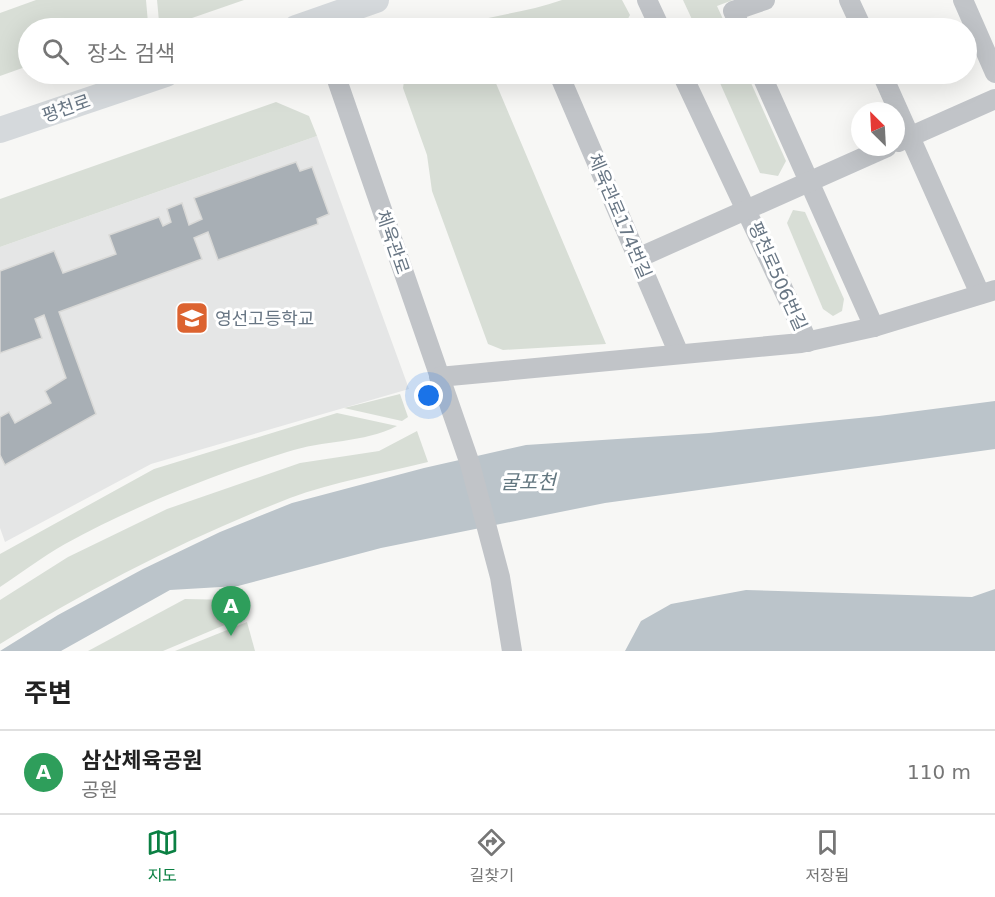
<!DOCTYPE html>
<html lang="ko">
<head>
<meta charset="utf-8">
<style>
	:root { --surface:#fff; --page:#f6f6f6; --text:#222; --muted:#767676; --line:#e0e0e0; --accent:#0b8043 }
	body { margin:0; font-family:"DejaVu Sans","Noto Sans KR",sans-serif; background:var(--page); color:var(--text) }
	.compass { position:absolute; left:851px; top:102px; width:54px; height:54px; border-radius:50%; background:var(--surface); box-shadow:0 6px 24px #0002; rotate:336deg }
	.you { position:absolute; left:429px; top:396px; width:21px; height:21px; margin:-15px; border:4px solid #fff; border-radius:50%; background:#1a73e8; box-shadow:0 0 0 9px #1a73e833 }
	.badge { display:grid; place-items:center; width:39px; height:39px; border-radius:50%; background:var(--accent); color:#fff; font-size:20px; font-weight:700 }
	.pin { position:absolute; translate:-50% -50px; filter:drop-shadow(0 2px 3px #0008) }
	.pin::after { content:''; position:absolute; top:32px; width:21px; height:18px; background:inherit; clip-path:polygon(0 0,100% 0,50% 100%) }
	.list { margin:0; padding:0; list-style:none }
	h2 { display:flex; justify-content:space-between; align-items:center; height:78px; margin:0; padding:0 24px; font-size:26px }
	h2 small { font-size:20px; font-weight:400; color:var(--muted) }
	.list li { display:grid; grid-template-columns:39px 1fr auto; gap:18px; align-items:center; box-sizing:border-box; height:84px; padding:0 24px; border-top:2px solid var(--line) }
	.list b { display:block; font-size:22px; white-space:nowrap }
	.list p { margin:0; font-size:20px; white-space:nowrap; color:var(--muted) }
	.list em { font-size:20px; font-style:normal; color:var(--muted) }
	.icon { flex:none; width:33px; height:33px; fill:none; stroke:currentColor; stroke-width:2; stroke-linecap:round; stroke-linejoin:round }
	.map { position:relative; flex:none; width:995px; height:651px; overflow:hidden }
	.search { position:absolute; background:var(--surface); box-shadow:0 6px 24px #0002; left:18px; right:18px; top:18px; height:66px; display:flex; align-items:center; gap:15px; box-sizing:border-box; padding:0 21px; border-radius:33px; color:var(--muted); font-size:22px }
	.sheet { height:162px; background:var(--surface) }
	nav { display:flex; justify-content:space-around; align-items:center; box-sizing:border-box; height:84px; border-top:2px solid var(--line); background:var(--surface); font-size:16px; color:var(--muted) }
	nav a { display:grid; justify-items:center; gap:3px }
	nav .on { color:var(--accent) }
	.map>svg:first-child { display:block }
</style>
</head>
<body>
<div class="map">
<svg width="995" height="651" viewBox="0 0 995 651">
	<rect width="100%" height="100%" fill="#f7f7f5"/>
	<path fill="#e5e6e6" d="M317,136L409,389L151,464L5,542L0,528V247Z"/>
	<g fill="#d8ded6">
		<path d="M36,0H146L148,23L143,28H28V66L0,76V13Z"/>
		<path d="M157,0H244L166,27L159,21Z"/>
		<path d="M562,0H622L630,15L623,28H453C488,15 526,13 562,0Z"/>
		<path d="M683,0H733L717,6L727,28H696Z"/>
		<path d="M405,74H518L495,81L606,344L503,350L488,344L432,191L427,155L403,88Z"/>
		<path d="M716,74H747L786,161L778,176L760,173Z"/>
		<path d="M276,102L309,116L317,136L0,247V199Z"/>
		<path d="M793,210L805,212L844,299L842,311L833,316L823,309L787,223Z"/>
		<path d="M400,394L408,417L402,421L344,408Z"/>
		<path d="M337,413L397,426C364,443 323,440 287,452C211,476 134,506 65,544C42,557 21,573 0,587V554L154,469Z"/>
		<path d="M417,431L428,462C384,473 333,482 290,498C190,537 91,587 0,644V600L68,557L167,509L300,463L379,451Z"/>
		<path d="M185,599L235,600L246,616L163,651H88Z"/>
		<path d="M247,622L255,651H175Z"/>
	</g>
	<g fill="#bbc4ca">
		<path d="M995,401V449L605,503L381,548L238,586L170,590L61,651H0L58,615L143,569L220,532L292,503L424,468L526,445L709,433L879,416Z"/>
		<path d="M995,589V651H625L641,621L671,604L746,590L972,597Z"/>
	</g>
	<path fill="#a8afb5" stroke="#d9d9d7" stroke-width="1.5" d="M296,162L300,171L312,167L329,214L317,219L318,224L218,260L208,232L194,238L202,259L59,312L96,414L5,465L0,455V417L9,412L15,423L51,403L45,391L66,378L44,315L35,319L42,338L0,353V271L54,251L63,273L116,254L109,235L159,217L163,226L171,222L167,209L182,203L189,225L202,219L194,198Z"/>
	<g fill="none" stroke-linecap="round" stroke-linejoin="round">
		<g stroke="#c1c4c8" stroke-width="20">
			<path d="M647,0L660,28"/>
			<path d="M849,0L862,28"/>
			<path d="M963,0L995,73"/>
			<path d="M741,28L733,11L765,0"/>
			<path d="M335,74L470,464L500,577L512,651"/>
			<path d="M682,74L808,342"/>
			<path d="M761,74L874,327"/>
			<path d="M882,74L980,294"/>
			<path d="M561,79L679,354"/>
			<path d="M898,142L995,99"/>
			<path d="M638,258L887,147"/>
			<path d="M439,377L801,343L874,327L995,290"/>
		</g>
		<g stroke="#d5d9dc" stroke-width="26">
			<path d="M296,28L376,0"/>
			<path d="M0,130L166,74"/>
		</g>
	</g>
	<defs>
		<g id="school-square" transform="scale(1.725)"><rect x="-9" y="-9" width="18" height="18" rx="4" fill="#dc6330" stroke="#fff"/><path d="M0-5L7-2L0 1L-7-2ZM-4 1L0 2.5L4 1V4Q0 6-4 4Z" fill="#fff"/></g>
	</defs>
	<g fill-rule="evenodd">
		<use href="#school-square" x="192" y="318"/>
	</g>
	<g text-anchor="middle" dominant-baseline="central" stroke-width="6" stroke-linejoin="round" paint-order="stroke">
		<g font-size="18" fill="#687684" stroke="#fff">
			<text transform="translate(66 108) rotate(-19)">평천로</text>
			<text transform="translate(620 216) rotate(67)">체육관로174번길</text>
			<text transform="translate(393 242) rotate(71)">체육관로</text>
			<text transform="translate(778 276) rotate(66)">평천로506번길</text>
		</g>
		<g font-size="18" fill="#687684" stroke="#fff" text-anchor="start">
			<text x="215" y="318">영선고등학교</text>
		</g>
		<g font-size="20" font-style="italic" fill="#637780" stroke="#fff">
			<text x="528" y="482">굴포천</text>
		</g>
	</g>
</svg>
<svg class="compass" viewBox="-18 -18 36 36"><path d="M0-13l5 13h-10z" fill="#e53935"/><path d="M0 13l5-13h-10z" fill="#767676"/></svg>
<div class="you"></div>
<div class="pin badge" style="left:231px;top:636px;background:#2e9e5b">A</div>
<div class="search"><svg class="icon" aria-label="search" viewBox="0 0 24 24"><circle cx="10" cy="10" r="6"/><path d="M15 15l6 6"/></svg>장소 검색</div>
</div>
<section class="sheet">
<h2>주변<small></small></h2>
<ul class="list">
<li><span class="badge" style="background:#2e9e5b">A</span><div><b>삼산체육공원</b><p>공원</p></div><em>110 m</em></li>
</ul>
</section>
<nav>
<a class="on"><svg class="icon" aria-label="map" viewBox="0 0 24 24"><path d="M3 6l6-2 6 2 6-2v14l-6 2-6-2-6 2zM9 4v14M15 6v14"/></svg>지도</a>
<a><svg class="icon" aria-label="directions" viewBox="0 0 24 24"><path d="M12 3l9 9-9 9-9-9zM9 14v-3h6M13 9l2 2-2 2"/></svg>길찾기</a>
<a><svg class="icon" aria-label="saved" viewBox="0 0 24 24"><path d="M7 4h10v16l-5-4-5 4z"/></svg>저장됨</a>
</nav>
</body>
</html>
